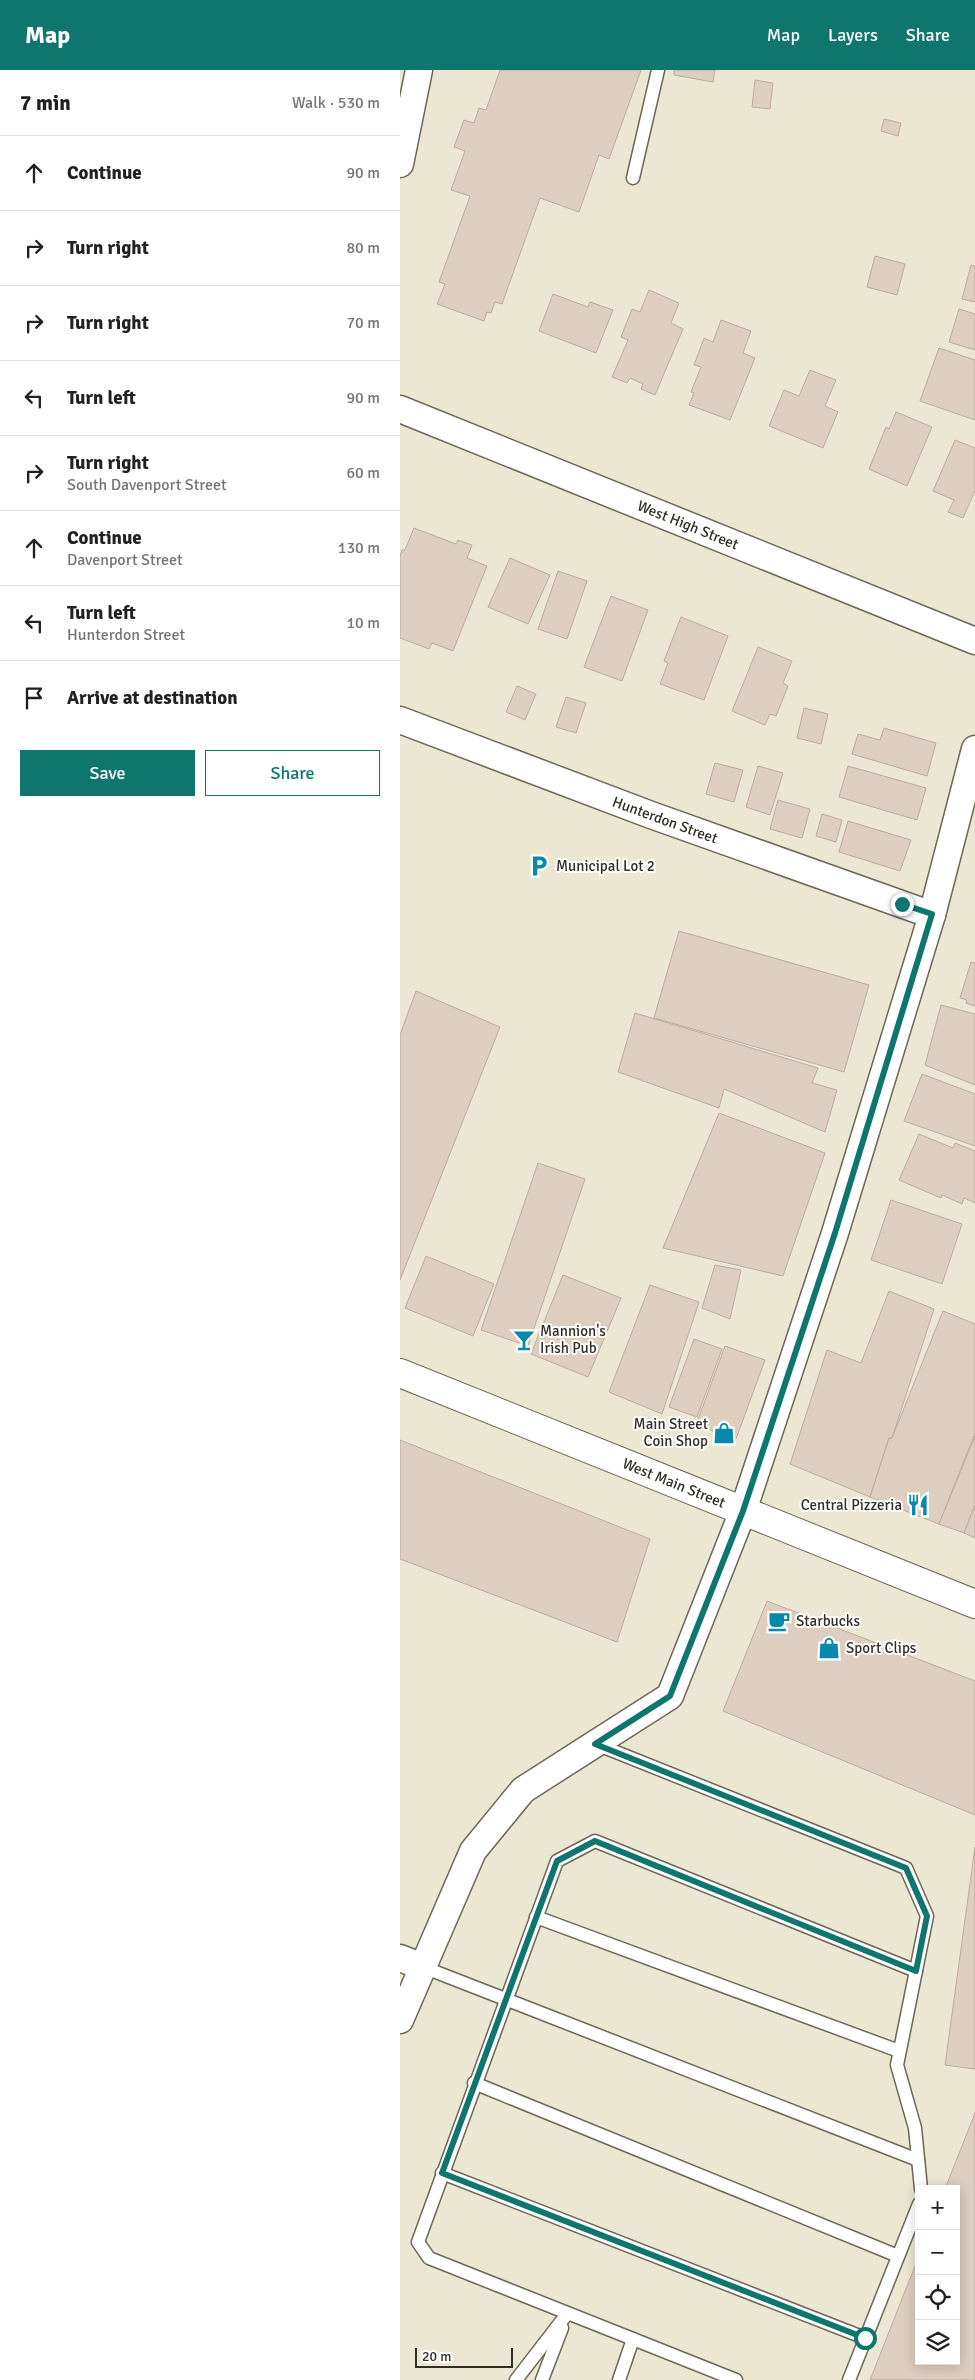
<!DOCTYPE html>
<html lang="en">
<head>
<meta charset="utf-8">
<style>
	:root { --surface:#fff; --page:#f2f2f2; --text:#202124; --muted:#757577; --line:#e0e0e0; --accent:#0f766e }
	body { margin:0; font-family:Signika,sans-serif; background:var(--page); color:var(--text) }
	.controls { position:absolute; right:15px; bottom:15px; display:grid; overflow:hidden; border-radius:0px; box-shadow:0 2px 12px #0003 }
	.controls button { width:45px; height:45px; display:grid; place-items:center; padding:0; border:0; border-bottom:1px solid var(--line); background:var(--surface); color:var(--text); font:25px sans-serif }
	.scale { position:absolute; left:15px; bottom:12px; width:98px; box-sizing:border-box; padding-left:5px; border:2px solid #312e27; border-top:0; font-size:14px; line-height:18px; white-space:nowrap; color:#312e27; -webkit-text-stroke:4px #fff; paint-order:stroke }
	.stop { position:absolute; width:15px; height:15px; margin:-11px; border:4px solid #0f766e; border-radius:50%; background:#fff }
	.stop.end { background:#0f766e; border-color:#fff; box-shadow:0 1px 5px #0008 }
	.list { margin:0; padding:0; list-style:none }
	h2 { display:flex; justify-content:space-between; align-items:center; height:65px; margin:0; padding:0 20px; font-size:21px }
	h2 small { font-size:16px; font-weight:400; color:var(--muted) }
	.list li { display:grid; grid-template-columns:32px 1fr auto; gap:15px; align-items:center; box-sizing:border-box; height:75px; padding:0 20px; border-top:1px solid var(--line) }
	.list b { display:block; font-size:19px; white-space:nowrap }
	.list p { margin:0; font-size:16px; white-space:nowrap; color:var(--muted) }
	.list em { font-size:16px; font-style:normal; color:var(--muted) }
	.actions { display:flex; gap:10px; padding:15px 20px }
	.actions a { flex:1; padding:11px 0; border:1px solid var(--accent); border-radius:0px; text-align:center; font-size:18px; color:var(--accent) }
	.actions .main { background:var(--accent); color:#fff }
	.icon { flex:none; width:28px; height:28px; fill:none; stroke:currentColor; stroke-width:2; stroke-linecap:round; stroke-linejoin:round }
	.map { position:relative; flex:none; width:575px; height:2310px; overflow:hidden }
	header { display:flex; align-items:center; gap:30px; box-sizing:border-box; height:70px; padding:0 25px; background:var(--accent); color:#fff }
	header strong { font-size:24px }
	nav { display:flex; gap:28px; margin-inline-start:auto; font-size:18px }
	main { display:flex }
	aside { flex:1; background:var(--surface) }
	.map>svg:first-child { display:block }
</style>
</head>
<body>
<header>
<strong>Map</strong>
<nav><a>Map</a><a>Layers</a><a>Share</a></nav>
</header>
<main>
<aside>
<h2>7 min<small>Walk · 530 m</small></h2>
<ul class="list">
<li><svg class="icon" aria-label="ahead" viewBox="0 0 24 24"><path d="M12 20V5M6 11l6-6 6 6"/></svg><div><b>Continue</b></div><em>90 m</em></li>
<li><svg class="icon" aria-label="right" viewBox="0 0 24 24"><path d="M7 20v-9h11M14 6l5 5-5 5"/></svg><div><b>Turn right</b></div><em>80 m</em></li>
<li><svg class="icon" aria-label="right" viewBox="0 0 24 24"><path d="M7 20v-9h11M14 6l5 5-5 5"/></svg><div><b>Turn right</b></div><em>70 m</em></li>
<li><svg class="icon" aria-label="left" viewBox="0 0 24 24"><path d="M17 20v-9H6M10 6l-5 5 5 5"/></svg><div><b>Turn left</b></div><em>90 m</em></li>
<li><svg class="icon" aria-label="right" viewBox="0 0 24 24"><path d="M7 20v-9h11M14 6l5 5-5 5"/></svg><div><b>Turn right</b><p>South Davenport Street</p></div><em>60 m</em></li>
<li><svg class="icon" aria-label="ahead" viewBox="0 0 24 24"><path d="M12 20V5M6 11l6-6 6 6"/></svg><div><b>Continue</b><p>Davenport Street</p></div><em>130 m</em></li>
<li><svg class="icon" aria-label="left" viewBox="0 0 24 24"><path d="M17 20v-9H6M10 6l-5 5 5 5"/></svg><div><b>Turn left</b><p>Hunterdon Street</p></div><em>10 m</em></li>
<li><svg class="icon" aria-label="arrive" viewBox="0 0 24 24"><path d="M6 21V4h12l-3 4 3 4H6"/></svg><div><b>Arrive at destination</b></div></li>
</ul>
<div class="actions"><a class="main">Save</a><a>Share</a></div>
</aside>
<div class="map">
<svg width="575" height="2310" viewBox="0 0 575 2310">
	<rect width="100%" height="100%" fill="#ece7d3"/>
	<g fill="#ddcebf" stroke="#bbac9e">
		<path d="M100,0H241L209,89L199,85L179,142L140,128L102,234L95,232L91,243L87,242L84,251L37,234L45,214L39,212L70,126L51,120L65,81L54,77L64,50L74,53L79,38L86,40Z"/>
		<path d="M274,0H315L313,12L274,5Z"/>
		<path d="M355,10L373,13L370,39L352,37Z"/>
		<path d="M484,49L501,53L498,66L481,61Z"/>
		<path d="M475,186L505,194L497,225L467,217Z"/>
		<path d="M571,195L575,196V232L562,229Z"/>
		<path d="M249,220L279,233L271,253L283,259L255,325L241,319L243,314L230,308L227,313L212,307L228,270L221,267L232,239L240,242Z"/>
		<path d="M153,224L188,237L190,232L213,240L196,283L139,261Z"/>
		<path d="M559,239L575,244V280L549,272Z"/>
		<path d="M321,250L351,261L343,283L355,288L330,350L289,335L294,323L291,322L301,297L294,295L304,268L313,272Z"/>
		<path d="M539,278L575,290V350L520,331Z"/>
		<path d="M410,300L436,310L425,336L438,342L423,378L369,356L384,320L399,326Z"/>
		<path d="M496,342L532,357L507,416L469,399L486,357L489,359Z"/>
		<path d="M555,370L575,378V421L563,448L548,442L554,430L533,421Z"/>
		<path d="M14,458L56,474L58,470L72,475L67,488L87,496L53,581L32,573L29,579L0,568V486L2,480H5Z"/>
		<path d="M110,488L150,505L128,554L88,537Z"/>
		<path d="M158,501L187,511L167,569L138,559Z"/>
		<path d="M211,526L248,540L222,611L184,597Z"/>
		<path d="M281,547L328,566L304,630L260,614L268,593L264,591Z"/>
		<path d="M358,577L392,591L383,613L388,616L376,646L370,644L365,655L332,641Z"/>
		<path d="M117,616L136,624L125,650L106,642Z"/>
		<path d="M166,627L186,633L176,663L156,657Z"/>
		<path d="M404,638L428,644L421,674L397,668Z"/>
		<path d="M484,658L536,673L527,706L452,684L458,664L480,670Z"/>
		<path d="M315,693L343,700L334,732L306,724Z"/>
		<path d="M358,696L383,703L370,745L346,737Z"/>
		<path d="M448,696L526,718L517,750L439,727Z"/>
		<path d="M378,730L410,739L402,768L370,759Z"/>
		<path d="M422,744L442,750L436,772L416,766Z"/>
		<path d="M448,751L511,770L500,801L439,782Z"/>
		<path d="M279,861L469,915L444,1002L254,948Z"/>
		<path d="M571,892L575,893V936L566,933L567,930L560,928Z"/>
		<path d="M16,921L100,957L0,1210V965Z"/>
		<path d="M541,935L575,944V1015L525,995Z"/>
		<path d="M235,943L418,998L412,1013L437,1020L425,1062L324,1019L319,1038L218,1002Z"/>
		<path d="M522,1004L575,1024V1076L504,1051Z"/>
		<path d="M319,1043L425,1083L383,1206L263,1178Z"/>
		<path d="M519,1064L553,1078L555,1073L575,1081V1133L564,1128L562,1134L542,1125L541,1128L499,1110Z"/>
		<path d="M138,1093L185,1109L128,1276L81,1260Z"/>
		<path d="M491,1130L562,1154L542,1214L471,1190Z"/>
		<path d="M26,1186L94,1214L73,1266L5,1238Z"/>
		<path d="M315,1195L341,1200L330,1249L302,1238Z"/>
		<path d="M163,1205L221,1228L188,1307L131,1284Z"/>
		<path d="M250,1215L299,1232L262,1344L209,1322Z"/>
		<path d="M489,1221L534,1239L492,1368H489L470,1427L390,1394L427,1280L461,1293Z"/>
		<path d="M543,1241L575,1254V1363L539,1454L470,1427L489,1368H492Z"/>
		<path d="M294,1269L322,1279L297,1347L269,1337Z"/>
		<path d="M325,1276L365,1290L336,1369L296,1355Z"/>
		<path d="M575,1366V1435L564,1463L539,1454Z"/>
		<path d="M0,1370L250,1469L217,1572L0,1489Z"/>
		<path d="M575,1435V1468L564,1463Z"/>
		<path d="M367,1531L575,1611V1745L323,1641Z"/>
		<path d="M575,1777V1999L545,1995Z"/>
		<path d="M575,2043V2310H470L519,2186V2291H556V2119H545Z"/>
	</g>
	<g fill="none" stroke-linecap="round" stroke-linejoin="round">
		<g stroke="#6c6756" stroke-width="15">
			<g id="service">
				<path d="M233,108L258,0"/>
				<path d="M196,1674L506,1798L527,1846L497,1995L515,2058L521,2119"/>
				<path d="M136,1847L499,1981"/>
				<path d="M23,1897L518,2090"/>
				<path d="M74,2013L498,2186"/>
				<path d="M42,2103L465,2268"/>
				<path d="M233,2269L336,2310"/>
				<path d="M116,2310L167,2244"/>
				<path d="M142,2310L162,2258"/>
				<path d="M219,2310L233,2269L29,2188L18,2172L157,1791L195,1771L516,1901"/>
				<path d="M449,2310L519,2134"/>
			</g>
		</g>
		<g stroke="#6c6756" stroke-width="29">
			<g id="minor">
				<path d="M0,94L19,0"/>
				<path d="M0,339L575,571"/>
				<path d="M0,650L251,745L532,845"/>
				<path d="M0,1888L23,1897"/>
				<path d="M0,1950L73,1781L123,1720L270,1626L343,1441L435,1163L532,845L575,679"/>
			</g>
		</g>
		<g stroke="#6c6756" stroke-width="30">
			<path id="tertiary" d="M0,1303L575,1534"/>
		</g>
		<use href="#service" stroke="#fff" stroke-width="12"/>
		<use href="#minor" stroke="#fff" stroke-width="26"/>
		<use href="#tertiary" stroke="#fff" stroke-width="28"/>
	</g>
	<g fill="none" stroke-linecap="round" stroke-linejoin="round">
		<path stroke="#0f766e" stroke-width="6" d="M465,2268L42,2103L157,1791L195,1771L516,1901L527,1846L506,1798L195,1674L270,1626L343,1441L435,1163L532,844L502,834"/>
	</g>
	<defs>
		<g id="parking-bare" transform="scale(1.725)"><path d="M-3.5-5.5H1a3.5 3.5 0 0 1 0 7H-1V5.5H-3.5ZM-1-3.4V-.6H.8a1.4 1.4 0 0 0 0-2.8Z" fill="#0888aa" stroke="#fff" stroke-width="2.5" paint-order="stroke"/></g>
		<g id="bar-bare" transform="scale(1.725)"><path d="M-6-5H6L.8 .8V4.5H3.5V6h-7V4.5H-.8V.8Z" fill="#0888aa" stroke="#fff" stroke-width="2.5" paint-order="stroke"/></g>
		<g id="shop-bare" transform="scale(1.725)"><path d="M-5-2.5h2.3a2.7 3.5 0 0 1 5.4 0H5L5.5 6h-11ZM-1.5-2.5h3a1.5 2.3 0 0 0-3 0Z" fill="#0888aa" stroke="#fff" stroke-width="2.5" paint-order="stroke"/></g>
		<g id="restaurant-bare" transform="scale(1.725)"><path d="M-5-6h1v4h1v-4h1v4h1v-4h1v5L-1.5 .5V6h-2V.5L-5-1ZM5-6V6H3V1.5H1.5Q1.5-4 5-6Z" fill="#0888aa" stroke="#fff" stroke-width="2.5" paint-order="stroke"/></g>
		<g id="cafe-bare" transform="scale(1.725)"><path d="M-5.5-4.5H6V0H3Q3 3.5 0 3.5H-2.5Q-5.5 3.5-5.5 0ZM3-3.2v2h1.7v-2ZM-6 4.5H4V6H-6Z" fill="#0888aa" stroke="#fff" stroke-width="2.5" paint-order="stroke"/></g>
	</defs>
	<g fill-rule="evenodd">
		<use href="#parking-bare" x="139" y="796"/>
		<use href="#bar-bare" x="124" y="1270"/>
		<use href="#shop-bare" x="324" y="1363"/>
		<use href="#restaurant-bare" x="518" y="1435"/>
		<use href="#cafe-bare" x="379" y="1551"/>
		<use href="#shop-bare" x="429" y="1578"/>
	</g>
	<g text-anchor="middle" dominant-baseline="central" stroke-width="4" stroke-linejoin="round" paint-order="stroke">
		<g font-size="15" fill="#312e27" stroke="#fff">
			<text transform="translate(288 455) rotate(22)">West High Street</text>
			<text transform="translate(265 750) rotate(20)">Hunterdon Street</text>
			<text transform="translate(274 1413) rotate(22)">West Main Street</text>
		</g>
		<g font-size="15" fill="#312e27" stroke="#fff" text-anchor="start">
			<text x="156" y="796">Municipal Lot 2</text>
			<text x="140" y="1261">Mannion's<tspan x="140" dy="17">Irish Pub</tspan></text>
			<text x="308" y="1354" text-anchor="end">Main Street<tspan x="308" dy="17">Coin Shop</tspan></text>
			<text x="502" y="1435" text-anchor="end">Central Pizzeria</text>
			<text x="396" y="1551">Starbucks</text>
			<text x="446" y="1578">Sport Clips</text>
		</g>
	</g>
</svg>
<div class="controls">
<button>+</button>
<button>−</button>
<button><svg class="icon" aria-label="locate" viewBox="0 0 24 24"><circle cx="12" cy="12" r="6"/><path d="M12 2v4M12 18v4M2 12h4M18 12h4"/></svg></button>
<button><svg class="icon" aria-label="layers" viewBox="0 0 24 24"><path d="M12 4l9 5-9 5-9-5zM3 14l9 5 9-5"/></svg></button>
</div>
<div class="scale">20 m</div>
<div class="stop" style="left:465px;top:2268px"></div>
<div class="stop end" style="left:502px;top:834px"></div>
</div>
</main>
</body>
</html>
